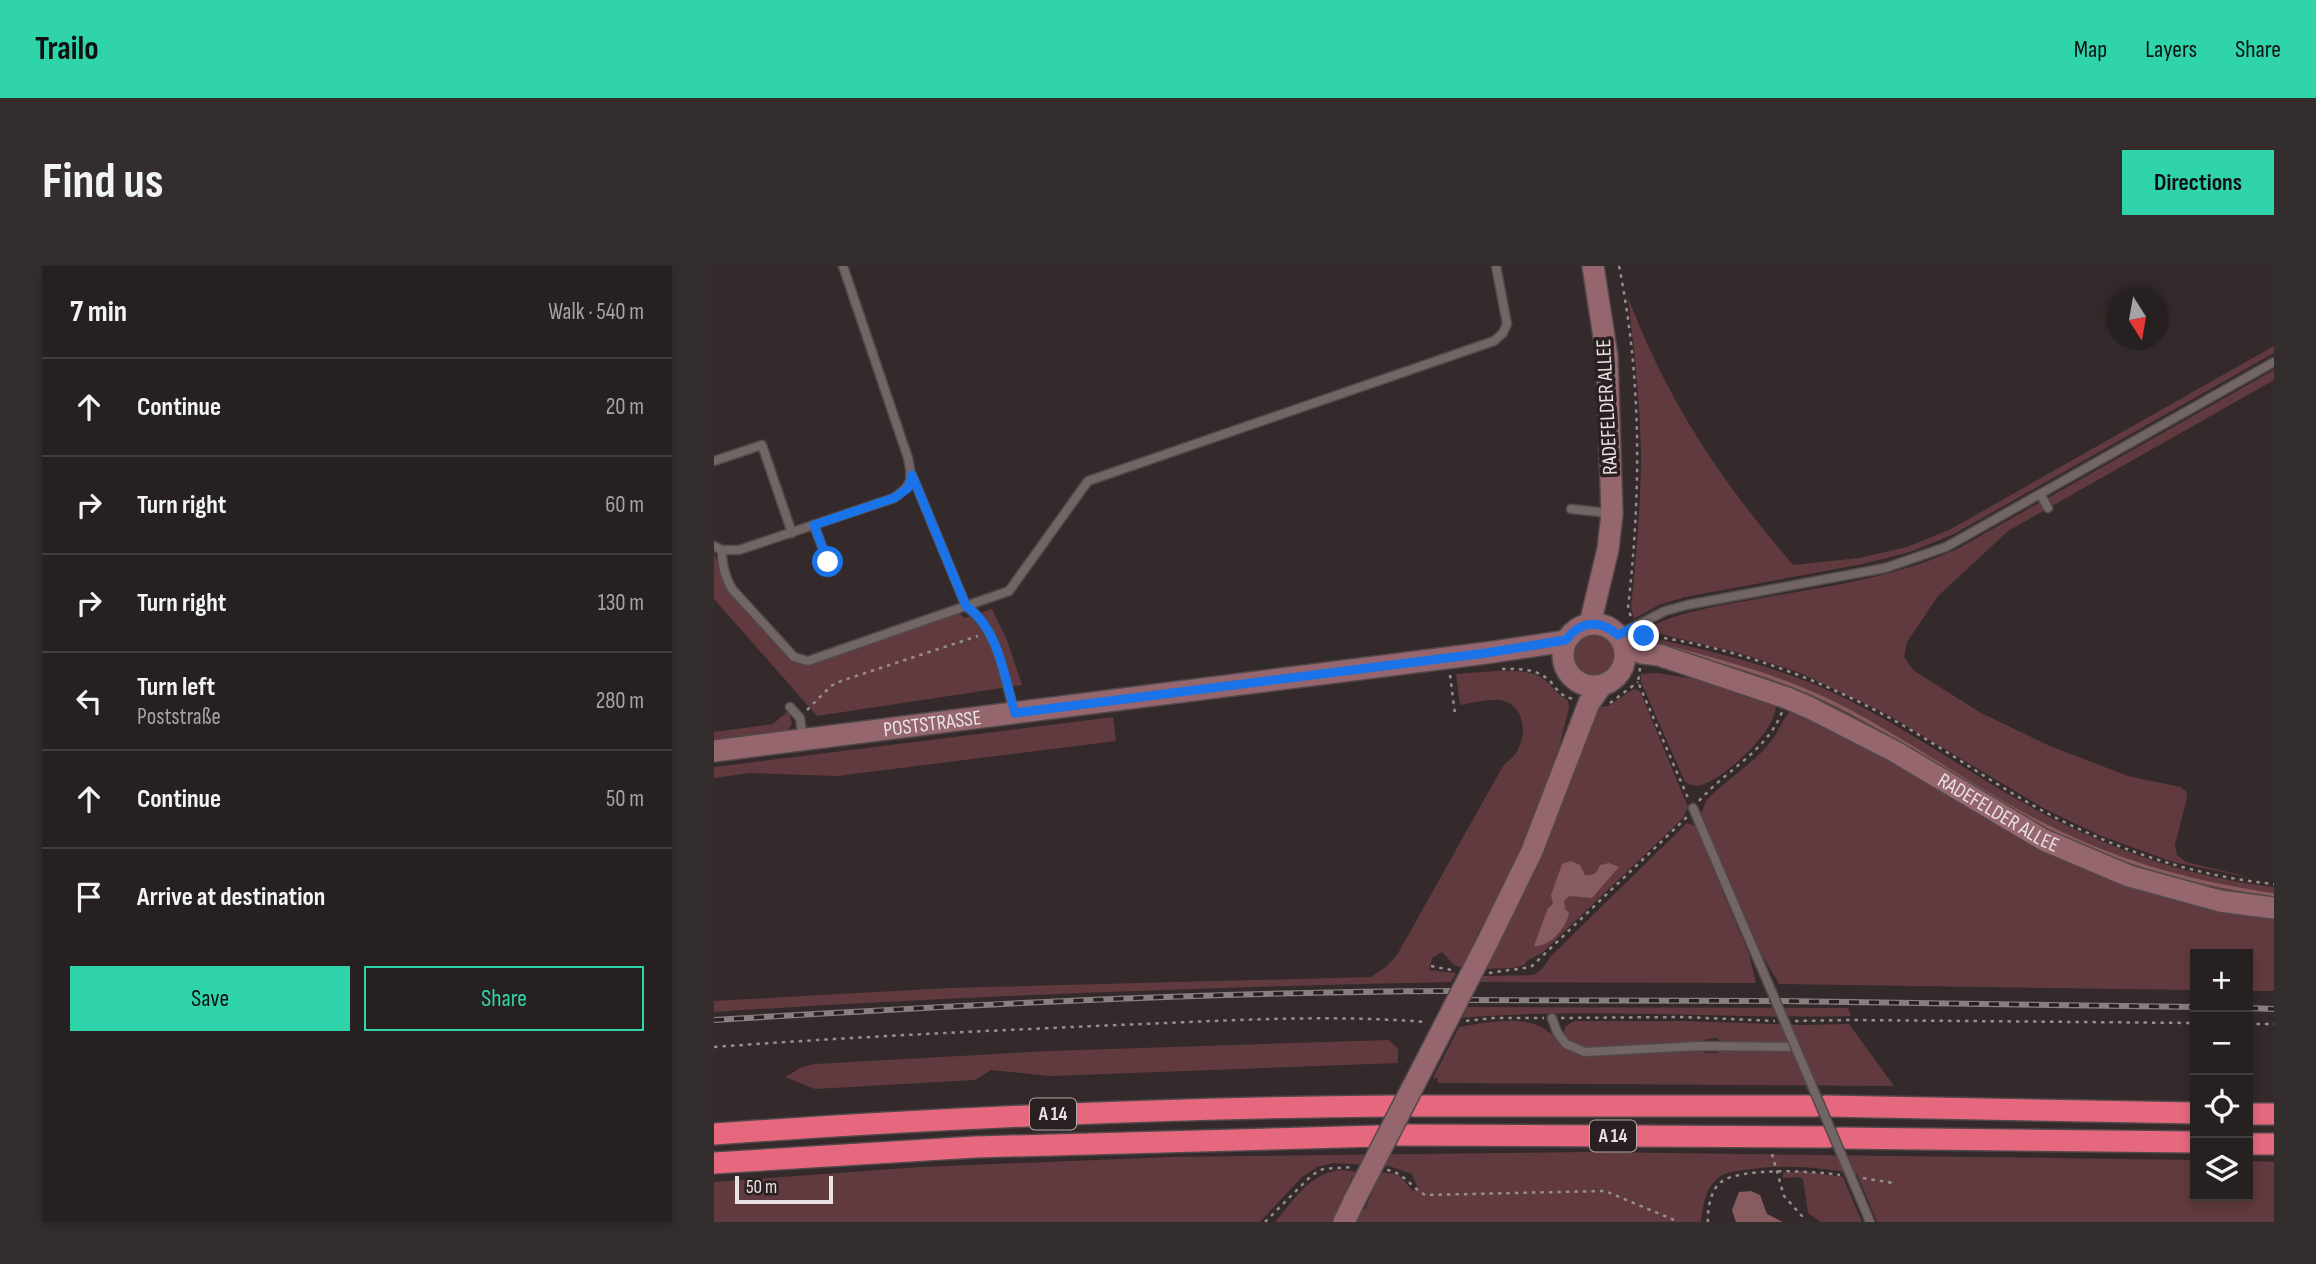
<!DOCTYPE html>
<html lang="en">
<head>
<meta charset="utf-8">
<style>
	:root { --surface:#272020; --page:#332d2d; --text:#f1f3f6; --muted:#a4a3a5; --line:#433e3e; --accent:#2fd4aa }
	body { margin:0; font-family:"Sofia Sans Condensed",sans-serif; background:var(--page); color:var(--text) }
	.controls { position:absolute; right:21px; bottom:21px; display:grid; overflow:hidden; border-radius:0px; box-shadow:0 4px 10px #0003 }
	.controls button { width:63px; height:63px; display:grid; place-items:center; padding:0; border:0; border-bottom:2px solid var(--line); background:var(--surface); color:var(--text); font:35px sans-serif }
	.compass { position:absolute; left:1392px; top:21px; width:63px; height:63px; border-radius:50%; background:var(--surface); box-shadow:0 4px 10px #0003; rotate:169deg }
	.scale { position:absolute; left:21px; bottom:18px; width:98px; box-sizing:border-box; padding-left:7px; border:4px solid #e9e2e2; border-top:0; font-size:19px; line-height:24px; white-space:nowrap; color:#e9e2e2; -webkit-text-stroke:5px #2a2021; paint-order:stroke }
	.stop { position:absolute; width:21px; height:21px; margin:-16px; border:5px solid #1a73e8; border-radius:50%; background:#fff }
	.stop.end { background:#1a73e8; border-color:#fff; box-shadow:0 2px 7px #0008 }
	.list { margin:0; padding:0; list-style:none }
	h2 { display:flex; justify-content:space-between; align-items:center; height:91px; margin:0; padding:0 28px; font-size:30px }
	h2 small { font-size:23px; font-weight:400; color:var(--muted) }
	.list li { display:grid; grid-template-columns:46px 1fr auto; gap:21px; align-items:center; box-sizing:border-box; height:98px; padding:0 28px; border-top:2px solid var(--line) }
	.list b { display:block; font-size:26px; white-space:nowrap }
	.list p { margin:0; font-size:23px; white-space:nowrap; color:var(--muted) }
	.list em { font-size:23px; font-style:normal; color:var(--muted) }
	.actions { display:flex; gap:14px; padding:21px 28px }
	.actions a { flex:1; padding:16px 0; border:2px solid var(--accent); border-radius:0px; text-align:center; font-size:24px; color:var(--accent) }
	.actions .main { background:var(--accent); color:#111 }
	.icon { flex:none; width:38px; height:38px; fill:none; stroke:currentColor; stroke-width:2; stroke-linecap:round; stroke-linejoin:round }
	.map { position:relative; flex:none; width:1560px; height:956px; overflow:hidden; border-radius:0px }
	header { display:flex; align-items:center; gap:42px; box-sizing:border-box; height:98px; padding:0 35px; background:var(--accent); color:#111 }
	header strong { font-size:33px }
	nav { display:flex; gap:38px; margin-inline-start:auto; font-size:24px }
	.intro { display:flex; align-items:center; justify-content:space-between; box-sizing:border-box; height:168px; padding:0 42px }
	h1 { margin:0; font-size:49px }
	.button { padding:18px 32px; border-radius:0px; background:var(--accent); color:#111; font-size:24px; font-weight:700 }
	main { display:flex; gap:42px; padding:0 42px }
	aside { flex:1; background:var(--surface); border-radius:0px; box-shadow:0 4px 10px #0003 }
	.map>svg:first-child { display:block }
</style>
</head>
<body>
<header>
<strong>Trailo</strong>
<nav><a>Map</a><a>Layers</a><a>Share</a></nav>
</header>
<div class="intro"><h1>Find us</h1><a class="button">Directions</a></div>
<main>
<aside>
<h2>7 min<small>Walk · 540 m</small></h2>
<ul class="list">
<li><svg class="icon" aria-label="ahead" viewBox="0 0 24 24"><path d="M12 20V5M6 11l6-6 6 6"/></svg><div><b>Continue</b></div><em>20 m</em></li>
<li><svg class="icon" aria-label="right" viewBox="0 0 24 24"><path d="M7 20v-9h11M14 6l5 5-5 5"/></svg><div><b>Turn right</b></div><em>60 m</em></li>
<li><svg class="icon" aria-label="right" viewBox="0 0 24 24"><path d="M7 20v-9h11M14 6l5 5-5 5"/></svg><div><b>Turn right</b></div><em>130 m</em></li>
<li><svg class="icon" aria-label="left" viewBox="0 0 24 24"><path d="M17 20v-9H6M10 6l-5 5 5 5"/></svg><div><b>Turn left</b><p>Poststraße</p></div><em>280 m</em></li>
<li><svg class="icon" aria-label="ahead" viewBox="0 0 24 24"><path d="M12 20V5M6 11l6-6 6 6"/></svg><div><b>Continue</b></div><em>50 m</em></li>
<li><svg class="icon" aria-label="arrive" viewBox="0 0 24 24"><path d="M6 21V4h12l-3 4 3 4H6"/></svg><div><b>Arrive at destination</b></div></li>
</ul>
<div class="actions"><a class="main">Save</a><a>Share</a></div>
</aside>
<div class="map">
<svg width="1560" height="956" viewBox="0 0 1560 956">
	<rect width="100%" height="100%" fill="#342a2b"/>
	<g fill="#603a3e">
		<path d="M914,31C953,135 1007,215 1079,299L1145,292L1193,281L1237,263L1560,80V87L1240,268L1196,286L1149,298L971,331L945,339L920,353L917,342C922,291 927,239 927,187C926,134 920,83 914,31Z"/>
		<path d="M1560,104V114L1294,265L1224,330L1193,376L1190,391L1199,404L1267,447L1336,480L1414,510L1466,521L1472,525L1473,532L1461,579L1463,589L1472,596L1543,613L1459,596L1387,570L1331,543L1169,446L1084,406L1025,387L929,364C963,346 999,341 1037,334C1107,321 1180,313 1245,282Z"/>
		<path d="M0,287L9,312L16,324L73,392L84,396L108,394L244,347L251,352L278,343L293,374L308,419L103,450L0,333Z"/>
		<circle cx="879" cy="389" r="25"/>
		<path d="M938,372C997,385 1056,399 1111,423C1188,457 1254,508 1328,547C1400,585 1479,612 1560,621V636L1454,615L1362,581L1192,484L931,382L932,376Z"/>
		<path d="M783,405C801,405 820,403 833,416C841,423 844,430 854,434L855,442L839,506L819,562L771,665L766,663L749,702L740,699L728,686L718,692L715,704L742,707L737,716C491,721 246,730 0,746V735L236,722L657,711L673,700L683,689L789,500C794,495 802,489 804,483C814,465 809,438 786,434C774,433 758,437 746,439L742,408Z"/>
		<path d="M943,407L993,415L1061,436C1069,460 1009,514 987,519C981,521 977,519 971,516L927,416V408Z"/>
		<path d="M920,423L926,425L974,541L969,552L828,687L813,695L810,699L799,702L771,703L788,672L790,669L787,667L880,441L894,440Z"/>
		<path d="M1080,443L1116,459L1312,572L1560,649V725H1534V688H1481V724L1065,718L1048,689L987,548L992,535C1012,513 1040,498 1058,474C1066,464 1069,449 1080,443Z"/>
		<path d="M74,445L78,457L74,465L0,477V466L59,458Z"/>
		<path d="M399,451L402,475L123,510L36,507L0,512V501Z"/>
		<path d="M973,557L981,560L1035,688L1042,717L764,716L768,710L820,709L829,702L836,691Z"/>
		<path d="M752,741L1134,742L1137,750C1006,753 876,741 746,752Z"/>
		<path d="M860,755H970L1087,759L1135,758L1180,820L724,817V812H719L745,761C769,757 804,749 827,761C842,769 850,784 868,788L985,784L992,787H1004L1007,783L1004,772L993,773L985,777L869,782L858,778L850,768L851,761Z"/>
		<path d="M675,774L684,783V797L337,810L277,804L261,814L101,823L71,811L88,801L101,798L335,785Z"/>
		<path d="M879,886L1481,894V930H1534V895L1560,896V956H1163L1143,908C1103,901 1070,898 1030,904C1022,905 1011,906 1004,912C991,922 989,941 987,956H638L648,942L651,943L667,906L685,909L699,925L703,921L698,908L675,900L619,897L603,901L587,912L546,956H0V916L206,901L456,891Z"/>
		<path d="M626,904L645,906L642,910L638,911L619,956H561C579,935 596,907 626,904Z"/>
		<path d="M1087,905L1129,911L1148,956H1107L1094,947L1089,913L1085,911L1069,912V907Z"/>
	</g>
	<g fill="#885b60">
		<path d="M857,595L866,599L871,609C880,610 883,607 886,599L895,597L905,601L878,632L855,630L850,635L851,643L855,647C853,661 835,682 820,680L834,642L839,638L837,629L848,598Z"/>
		<path d="M1037,925L1046,929L1053,948L1069,956H1022L1018,944L1025,926Z"/>
	</g>
	<g fill="none" stroke-linecap="round" stroke-linejoin="round">
		<path stroke="#885b60" stroke-width="3.5" d="M938,377C1003,394 1070,411 1129,442C1195,476 1256,521 1322,555C1401,596 1472,616 1560,629"/>
		<g stroke="#514849" stroke-width="11">
			<g id="lane">
				<path d="M0,195L48,179L78,267"/>
				<path d="M198,209L252,340C284,363 289,409 300,444"/>
				<path d="M1326,228L1334,242"/>
				<path d="M857,243L895,247"/>
				<path d="M100,259L114,297"/>
				<path d="M0,280L8,284H25L180,232C198,219 199,214 194,192L129,0"/>
				<path d="M8,284C8,300 11,310 18,323L80,391L94,395L295,325L374,215L780,75L789,67L793,58L782,0"/>
				<path d="M904,369L951,345L973,339L1171,302L1232,281L1560,96"/>
				<path d="M76,441L86,452L89,474"/>
				<path d="M979,542L1042,689"/>
				<path d="M838,752L843,766L852,778L871,786L985,780L1082,781"/>
				<path d="M1146,932L1156,956"/>
			</g>
		</g>
		<g stroke="#514849" stroke-width="24">
			<g id="secondary">
				<circle cx="880" cy="389" r="31"/>
				<path d="M876,358L894,283L898,248L893,90L879,0"/>
				<path id="s1" d="M909,376L928,387L945,389L1073,432L1096,442L1180,485L1330,574L1415,610L1506,635L1560,642"/>
				<path id="s2" d="M0,485L772,387L852,375"/>
				<path d="M773,677L818,585L875,437L887,420"/>
				<path d="M630,956L641,933"/>
			</g>
		</g>
		<g stroke="#514849" stroke-width="24">
			<g id="highway">
				<path d="M700,840H1101"/>
				<path d="M1112,840L1481,847"/>
				<path d="M1534,848H1560"/>
				<path d="M0,868C226,852 452,842 679,840"/>
				<path d="M685,869L1114,871"/>
				<path d="M1125,872L1481,876"/>
				<path d="M1534,878H1560"/>
				<path d="M0,897L261,881L664,870"/>
			</g>
		</g>
		<g stroke="#968e8e" stroke-width="2.5" stroke-dasharray="3.5 5" stroke-linecap="butt">
			<path d="M905,0C928,114 927,227 914,342L917,351"/>
			<path d="M950,372C1029,385 1105,413 1174,451C1227,480 1276,516 1329,545C1400,583 1479,610 1560,618"/>
			<path d="M926,402L924,416L974,532"/>
			<path d="M788,403C806,403 823,402 837,416C844,425 847,430 859,433"/>
			<path d="M736,409L741,448"/>
			<path d="M896,437L924,416"/>
			<path d="M93,444L117,420L127,415L264,370"/>
			<path d="M985,535C1012,504 1052,486 1068,446"/>
			<path d="M717,700L742,705"/>
			<path d="M775,707L817,701L973,551"/>
			<path d="M847,752L969,751L1061,755"/>
			<path d="M752,755L779,752H830"/>
			<path d="M1081,755L1136,754L1481,757"/>
			<path d="M1534,758H1560"/>
			<path d="M0,781C134,771 269,765 404,759C506,755 610,748 713,756"/>
			<path d="M1058,888L1070,930L1088,950L1087,956"/>
			<path d="M673,904C689,906 697,921 711,929L891,925L965,956"/>
			<path d="M1149,912L1179,917"/>
			<path d="M551,956L598,909L609,903L639,901"/>
			<path d="M994,956C993,944 997,923 1007,916C1026,901 1102,905 1126,909"/>
		</g>
		<use href="#lane" stroke="#726566" stroke-width="8"/>
		<use href="#secondary" stroke="#95666d" stroke-width="21"/>
		<use href="#highway" stroke="#e6687e" stroke-width="21"/>
		<g stroke="#888080" stroke-width="6">
			<g id="rail">
				<path d="M755,734L1067,735L1481,741"/>
				<path d="M1534,742L1560,743"/>
				<path d="M0,754C246,739 492,726 738,725"/>
			</g>
		</g>
		<use href="#rail" stroke="#2a2021" stroke-width="3.5" stroke-dasharray="10" stroke-linecap="butt"/>
		<g stroke="#514849" stroke-width="11" stroke-linecap="butt">
			<path id="lane-bridge" d="M1042,689L1146,932"/>
		</g>
		<g stroke="#514849" stroke-width="24" stroke-linecap="butt">
			<path id="secondary-bridge" d="M641,933L773,677"/>
		</g>
		<use href="#lane-bridge" stroke="#726566" stroke-width="8"/>
		<use href="#secondary-bridge" stroke="#95666d" stroke-width="21"/>
	</g>
	<g fill="none" stroke-linecap="round" stroke-linejoin="round">
		<path stroke="#1a73e8" stroke-width="9" d="M114,296L100,259L180,232L194,222L198,209L252,340C285,363 290,410 301,447L772,387L852,374C866,355 886,353 904,369L922,360L930,370"/>
	</g>
	<g text-anchor="middle" dominant-baseline="central" stroke-width="7" stroke-linejoin="round" paint-order="stroke">
		<g fill="#2a2021" stroke="#b0a8a8" stroke-width="2">
			<rect x="316" y="832.5" width="46" height="31" rx="5"/>
			<rect x="876" y="854.5" width="46" height="31" rx="5"/>
		</g>
		<g font-size="19" font-weight="bold" fill="#e9e2e2">
			<text x="339" y="848">A 14</text>
			<text x="899" y="870">A 14</text>
		</g>
		<g font-size="21" fill="#e9e2e2" stroke="#2a2021">
			<text transform="translate(893 141) rotate(-93)">RADEFELDER ALLEE</text>
			<text stroke="none"><textPath href="#s2" startOffset="220">POSTSTRASSE</textPath></text>
			<text stroke="none"><textPath href="#s1" startOffset="415">RADEFELDER ALLEE</textPath></text>
		</g>
	</g>
</svg>
<div class="controls">
<button>+</button>
<button>−</button>
<button><svg class="icon" aria-label="locate" viewBox="0 0 24 24"><circle cx="12" cy="12" r="6"/><path d="M12 2v4M12 18v4M2 12h4M18 12h4"/></svg></button>
<button><svg class="icon" aria-label="layers" viewBox="0 0 24 24"><path d="M12 4l9 5-9 5-9-5zM3 14l9 5 9-5"/></svg></button>
</div>
<svg class="compass" viewBox="-18 -18 36 36"><path d="M0-13l5 13h-10z" fill="#e53935"/><path d="M0 13l5-13h-10z" fill="#a4a3a5"/></svg>
<div class="scale">50 m</div>
<div class="stop" style="left:114px;top:296px"></div>
<div class="stop end" style="left:930px;top:370px"></div>
</div>
</main>
</body>
</html>
